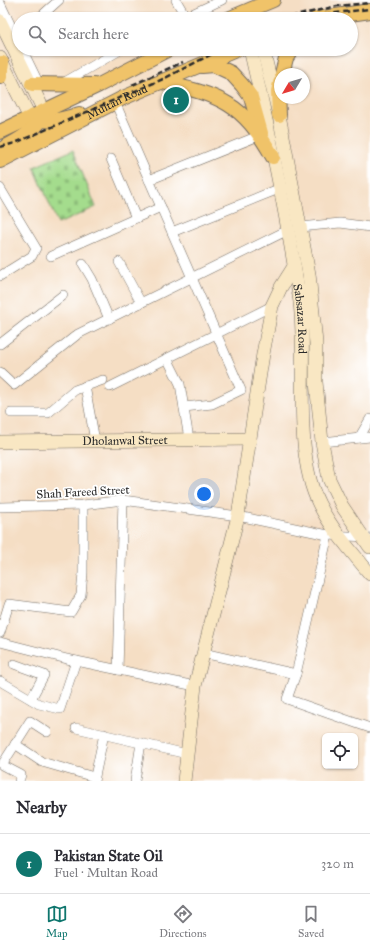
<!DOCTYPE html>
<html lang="en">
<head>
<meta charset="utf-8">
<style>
	:root { --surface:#fff; --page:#f7f7f7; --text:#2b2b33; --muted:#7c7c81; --line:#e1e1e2; --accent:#0f766e }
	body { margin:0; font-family:"IM FELL Great Primer",serif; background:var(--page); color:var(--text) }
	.controls { position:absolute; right:12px; bottom:12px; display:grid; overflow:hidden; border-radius:6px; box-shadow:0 1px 3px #0004 }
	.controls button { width:36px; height:36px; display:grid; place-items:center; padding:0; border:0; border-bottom:1px solid var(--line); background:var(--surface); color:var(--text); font:20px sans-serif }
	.compass { position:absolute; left:274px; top:68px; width:36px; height:36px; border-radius:50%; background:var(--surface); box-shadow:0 1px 3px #0004; rotate:232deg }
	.you { position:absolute; left:204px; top:494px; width:14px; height:14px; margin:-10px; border:3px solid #fff; border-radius:50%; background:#1a73e8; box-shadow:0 0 0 6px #1a73e833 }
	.badge { display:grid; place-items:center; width:26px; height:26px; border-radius:50%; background:var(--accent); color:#fff; font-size:13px; font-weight:700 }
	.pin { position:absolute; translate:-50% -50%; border:2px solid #fff; box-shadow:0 1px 4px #0006 }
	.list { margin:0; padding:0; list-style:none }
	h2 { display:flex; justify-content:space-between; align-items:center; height:52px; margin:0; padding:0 16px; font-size:17px }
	h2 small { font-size:13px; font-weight:400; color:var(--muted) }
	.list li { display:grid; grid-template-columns:26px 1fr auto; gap:12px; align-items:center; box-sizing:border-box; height:60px; padding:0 16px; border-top:1px solid var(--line) }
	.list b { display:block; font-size:15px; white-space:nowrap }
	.list p { margin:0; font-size:13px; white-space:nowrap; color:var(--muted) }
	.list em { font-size:13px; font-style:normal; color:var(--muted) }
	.icon { flex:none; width:22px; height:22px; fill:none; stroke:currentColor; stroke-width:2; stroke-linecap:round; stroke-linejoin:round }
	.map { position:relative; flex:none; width:370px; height:781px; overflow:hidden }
	.search { position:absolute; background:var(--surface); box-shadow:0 1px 3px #0004; left:12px; right:12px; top:12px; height:44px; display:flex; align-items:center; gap:10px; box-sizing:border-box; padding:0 14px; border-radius:22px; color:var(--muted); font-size:15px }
	.sheet { height:112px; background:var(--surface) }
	nav { display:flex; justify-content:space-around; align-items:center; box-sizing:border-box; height:56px; border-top:1px solid var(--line); background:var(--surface); font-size:11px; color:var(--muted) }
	nav a { display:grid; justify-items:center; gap:2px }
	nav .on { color:var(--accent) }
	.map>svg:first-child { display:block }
</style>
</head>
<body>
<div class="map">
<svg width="370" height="781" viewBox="0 0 370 781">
	<defs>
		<pattern id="cemetery-stones" width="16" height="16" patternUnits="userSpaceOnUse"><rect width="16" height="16" fill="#a4dc8d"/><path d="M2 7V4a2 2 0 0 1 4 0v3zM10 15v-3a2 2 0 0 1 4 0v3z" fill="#8dbd7a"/></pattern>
	</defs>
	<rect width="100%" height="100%" fill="#fff"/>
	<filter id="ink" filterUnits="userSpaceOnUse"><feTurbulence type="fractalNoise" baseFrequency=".025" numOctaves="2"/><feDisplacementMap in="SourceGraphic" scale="8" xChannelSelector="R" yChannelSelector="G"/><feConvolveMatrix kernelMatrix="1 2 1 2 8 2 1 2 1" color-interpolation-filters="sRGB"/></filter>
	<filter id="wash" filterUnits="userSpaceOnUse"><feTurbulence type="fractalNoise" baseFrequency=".012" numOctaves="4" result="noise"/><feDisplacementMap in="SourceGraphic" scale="16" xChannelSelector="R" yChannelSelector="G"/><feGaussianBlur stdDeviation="0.9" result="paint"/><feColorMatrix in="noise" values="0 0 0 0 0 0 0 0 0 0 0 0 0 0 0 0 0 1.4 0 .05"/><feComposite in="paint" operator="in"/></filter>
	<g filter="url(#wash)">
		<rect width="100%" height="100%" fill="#f5dec4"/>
		<path fill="url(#cemetery-stones)" stroke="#68845c" d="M73,150L96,207L58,224L34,167Z"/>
	</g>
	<g filter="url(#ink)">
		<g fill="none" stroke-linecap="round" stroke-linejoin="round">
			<g stroke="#726a61" stroke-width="10">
				<g id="street">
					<path d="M176,0L187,19"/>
					<path d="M0,3L19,43"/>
					<path d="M38,19L59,0"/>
					<path d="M181,19L222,0"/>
					<path d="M22,49L39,84"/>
					<path d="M63,83L122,49"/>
					<path d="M115,102L241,390L212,404L184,407"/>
					<path d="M111,159L136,218"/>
					<path d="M149,180L261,135"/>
					<path d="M0,188L36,248L32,256L0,276"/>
					<path d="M301,227L340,223L370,227"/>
					<path d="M172,232L281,188"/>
					<path d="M51,256L161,207"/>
					<path d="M119,262L141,303"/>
					<path d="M83,264L92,279L109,319"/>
					<path d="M0,344L63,295"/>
					<path d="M167,358L180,384L189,439"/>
					<path d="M0,372L14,385L78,334L288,230"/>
					<path d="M85,386L95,441"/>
					<path d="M110,387L272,306"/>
					<path d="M11,413H48L75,390L103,380"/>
					<path d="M359,438L370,419"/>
					<path d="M322,442L370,437"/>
					<path d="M0,507L83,505L123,500L238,516L328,535L367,537"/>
					<path d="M0,633L9,604L71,612L81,595L83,573V505"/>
					<path d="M0,642L67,659L195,686"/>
					<path d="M203,653L296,674L328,535"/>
					<path d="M14,664L44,675L31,699"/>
					<path d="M118,670L123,500"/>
					<path d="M296,674L287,699L370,728"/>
					<path d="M0,681L39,704L60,709L76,661"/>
					<path d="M76,728L187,754"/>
					<path d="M15,744L42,762L94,777"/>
					<path d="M19,781L21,775L2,765L30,721L47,732"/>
					<path d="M94,781L104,734"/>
					<path d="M135,781L141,743"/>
				</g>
			</g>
			<g stroke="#726a61" stroke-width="14">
				<g id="secondary">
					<path d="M0,21L44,111"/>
					<path id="s1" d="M250,49C269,130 286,212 299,295C309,357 291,448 319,504C332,530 352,552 370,574"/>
					<path d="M263,49L279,115L309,274L316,343V382L322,442L329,479L342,506L370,547"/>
					<path d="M0,58L30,118"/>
					<path id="s2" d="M0,442L250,439"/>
					<path d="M184,781L195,686L238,516L263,354L272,306L281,287L293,268"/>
				</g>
			</g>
			<g stroke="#726a61" stroke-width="16">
				<g id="primary">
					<path d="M228,19L273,0"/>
					<path d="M316,19L370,11"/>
					<path d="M202,66L214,65L231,73L242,85L251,97L261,133"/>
					<path d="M282,74L286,58L292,49"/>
					<path d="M0,77L2,63"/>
					<path d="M162,82C221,96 242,102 273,157"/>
					<path d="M32,84L94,85"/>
					<path d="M279,115L278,91L280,83"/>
					<path d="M30,118C48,123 62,120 79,114"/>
					<path d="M0,132L99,85L169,49"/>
					<path d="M0,150C15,142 36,132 43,115"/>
					<path id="s3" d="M0,161L123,98L238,49"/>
				</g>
			</g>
			<use href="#street" stroke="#fff" stroke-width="9"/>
			<use href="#secondary" stroke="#f9e7c3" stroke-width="13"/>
			<use href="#primary" stroke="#f0c369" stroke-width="14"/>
			<g stroke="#2b2b2b" stroke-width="2.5" stroke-dasharray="6 3" stroke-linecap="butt">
				<path d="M282,19L337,6L370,3"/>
				<path d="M308,19L327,14L370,9"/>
				<path d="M132,85L183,62"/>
				<path d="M0,147L15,143L163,79L222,49"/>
			</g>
		</g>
	</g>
	<g text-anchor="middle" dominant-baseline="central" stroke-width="3.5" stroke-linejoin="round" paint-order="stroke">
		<g font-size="12" fill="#2b2b2b" stroke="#fff">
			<text stroke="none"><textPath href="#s3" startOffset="131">Multan Road</textPath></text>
			<text stroke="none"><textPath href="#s1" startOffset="275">Sabsazar Road</textPath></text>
			<text stroke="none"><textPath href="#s2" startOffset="125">Dholanwal Street</textPath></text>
			<text transform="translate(83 492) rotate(-3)">Shah Fareed Street</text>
		</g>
	</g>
</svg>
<div class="controls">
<button><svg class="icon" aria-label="locate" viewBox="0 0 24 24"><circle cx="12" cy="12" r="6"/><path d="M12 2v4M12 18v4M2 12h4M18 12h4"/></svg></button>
</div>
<svg class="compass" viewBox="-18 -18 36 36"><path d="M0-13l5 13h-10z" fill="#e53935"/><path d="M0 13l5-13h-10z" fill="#7c7c81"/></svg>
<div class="you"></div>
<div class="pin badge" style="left:176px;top:100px">1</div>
<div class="search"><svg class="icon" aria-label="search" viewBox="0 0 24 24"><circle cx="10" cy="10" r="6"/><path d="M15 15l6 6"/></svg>Search here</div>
</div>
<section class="sheet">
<h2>Nearby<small></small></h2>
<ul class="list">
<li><span class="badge">1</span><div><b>Pakistan State Oil</b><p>Fuel · Multan Road</p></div><em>320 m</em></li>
</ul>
</section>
<nav>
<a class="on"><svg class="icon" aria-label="map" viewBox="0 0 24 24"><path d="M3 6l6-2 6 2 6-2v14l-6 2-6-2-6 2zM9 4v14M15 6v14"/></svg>Map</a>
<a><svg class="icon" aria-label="directions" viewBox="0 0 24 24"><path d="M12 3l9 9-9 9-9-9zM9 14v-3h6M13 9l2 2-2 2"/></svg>Directions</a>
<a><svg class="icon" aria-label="saved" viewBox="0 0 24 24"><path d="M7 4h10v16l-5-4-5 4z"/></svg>Saved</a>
</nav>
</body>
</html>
